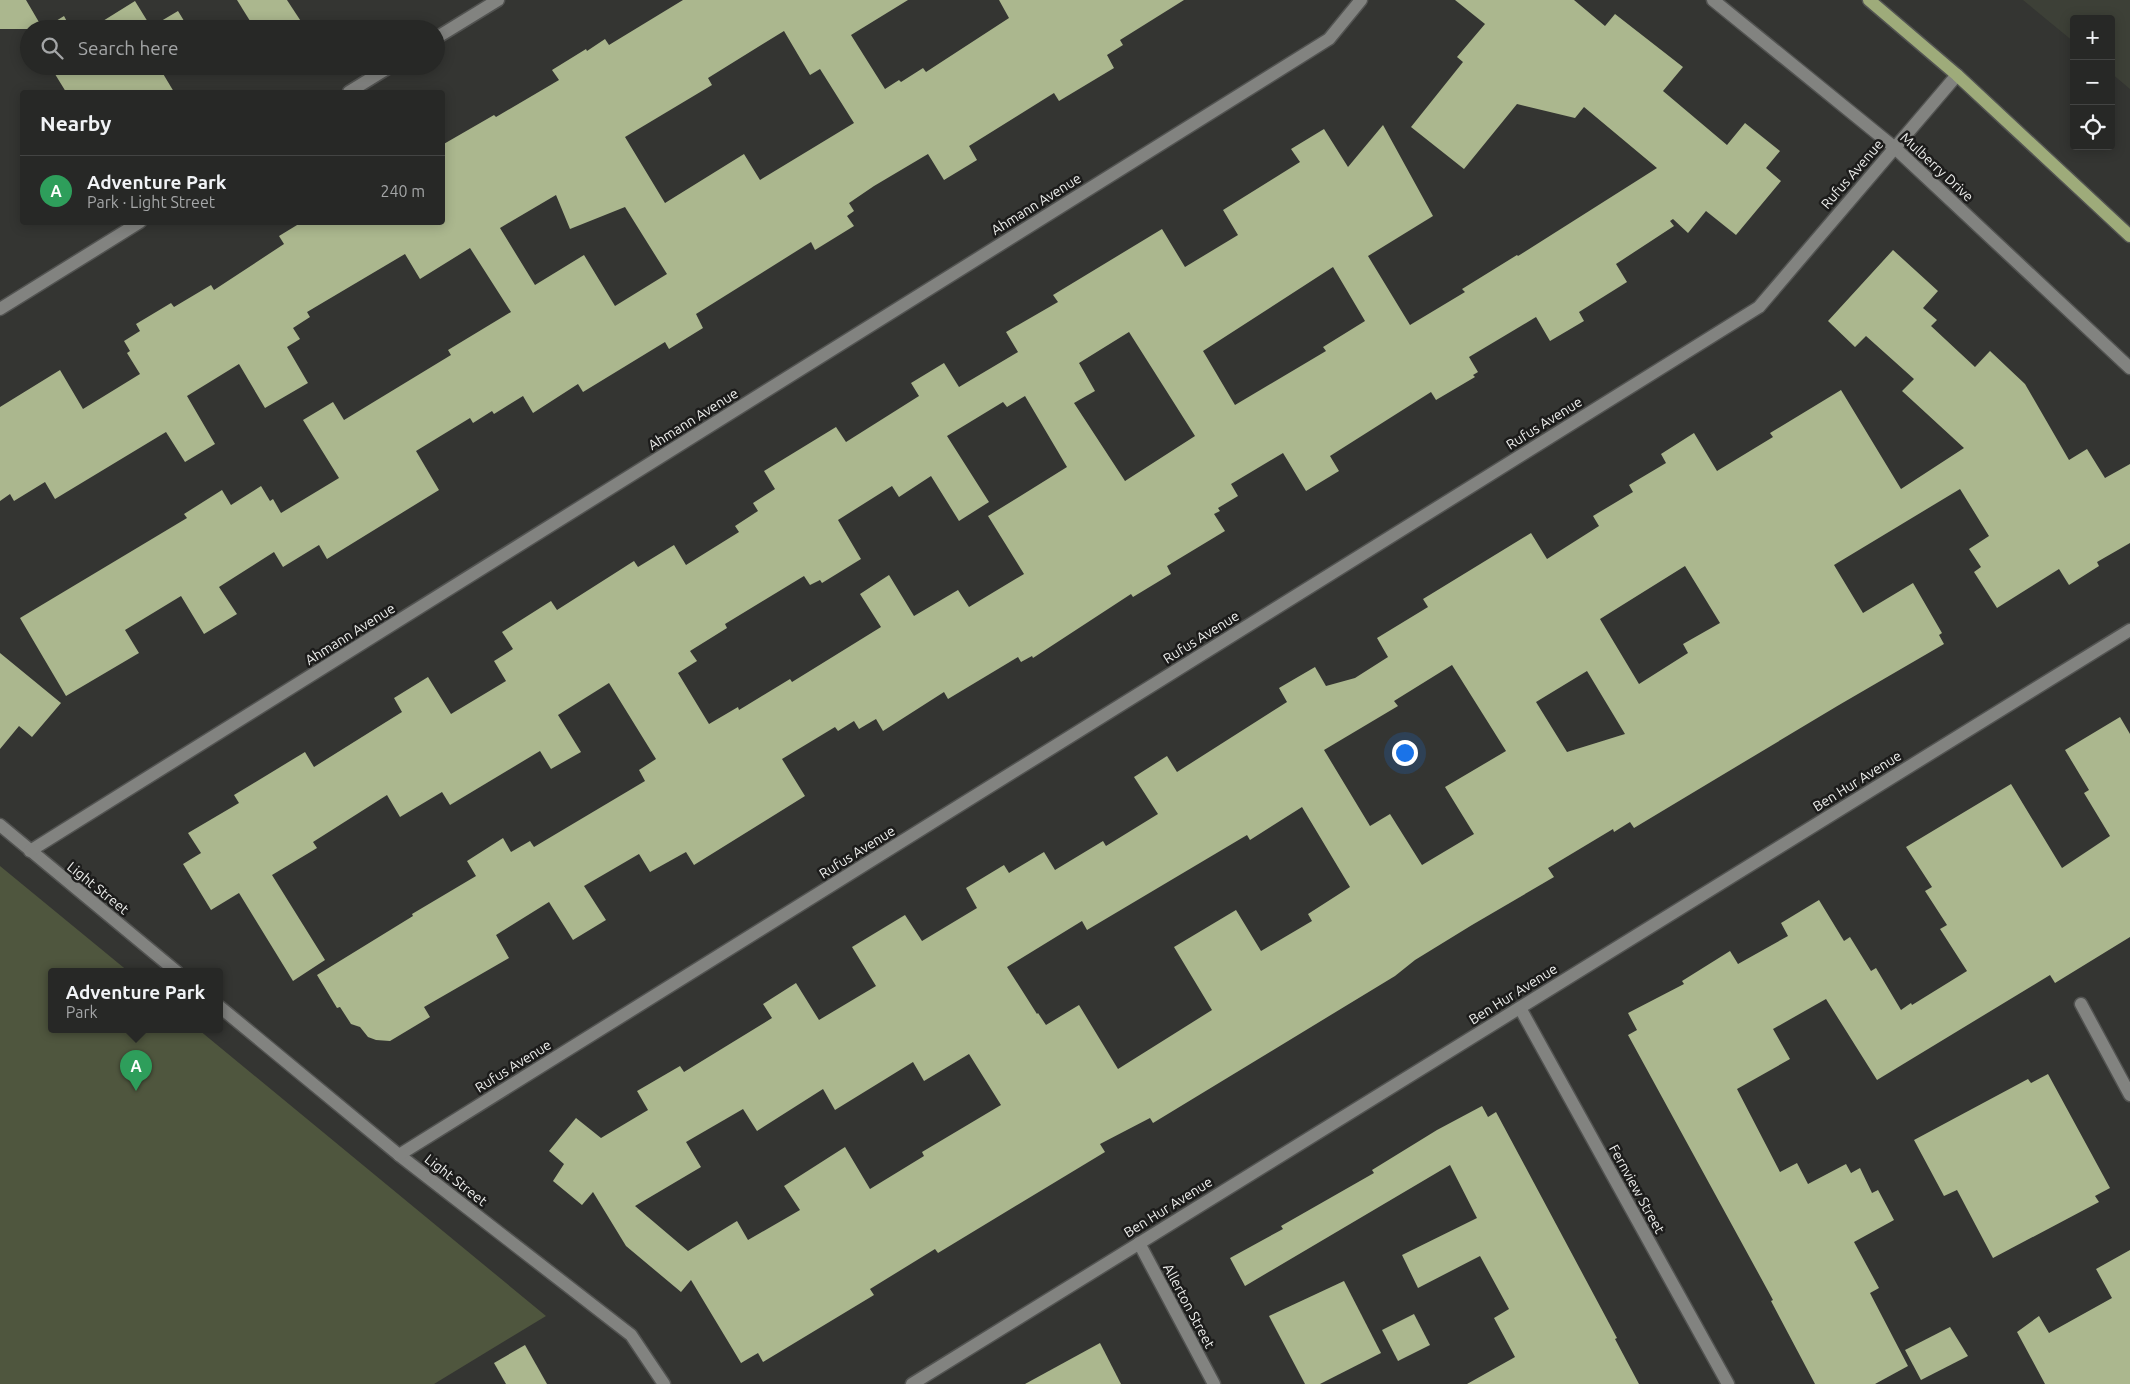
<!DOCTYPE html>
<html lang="en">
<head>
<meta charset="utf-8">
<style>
	:root { --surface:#272826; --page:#2f302e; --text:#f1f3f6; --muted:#a4a6a7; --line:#434443; --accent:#8abfa5 }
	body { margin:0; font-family:Ubuntu,sans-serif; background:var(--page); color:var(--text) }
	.controls { position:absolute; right:15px; top:15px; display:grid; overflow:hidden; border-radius:5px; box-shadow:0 2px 12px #0003 }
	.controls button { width:45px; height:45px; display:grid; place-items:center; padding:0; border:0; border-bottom:1px solid var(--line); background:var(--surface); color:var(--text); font:25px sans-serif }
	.you { position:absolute; left:1404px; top:752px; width:18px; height:18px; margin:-12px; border:4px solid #fff; border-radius:50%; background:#1a73e8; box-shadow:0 0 0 8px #1a73e833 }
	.badge { display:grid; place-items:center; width:32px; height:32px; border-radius:50%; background:var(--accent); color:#fff; font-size:16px; font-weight:700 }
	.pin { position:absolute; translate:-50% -41px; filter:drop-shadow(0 1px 2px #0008) }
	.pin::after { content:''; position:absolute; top:26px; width:18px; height:15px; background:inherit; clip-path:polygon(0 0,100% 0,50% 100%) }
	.popup { position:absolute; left:48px; top:968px; width:175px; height:65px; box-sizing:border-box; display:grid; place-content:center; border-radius:5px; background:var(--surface); filter:drop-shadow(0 1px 4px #0005); font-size:16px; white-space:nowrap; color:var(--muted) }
	.popup b { font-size:19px; color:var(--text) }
	.popup::after { content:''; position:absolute; left:50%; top:100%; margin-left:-10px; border:10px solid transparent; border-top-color:var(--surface) }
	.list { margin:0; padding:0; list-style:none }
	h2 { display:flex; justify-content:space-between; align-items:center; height:65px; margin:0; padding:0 20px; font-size:21px }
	h2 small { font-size:16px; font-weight:400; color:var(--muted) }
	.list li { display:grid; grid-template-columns:32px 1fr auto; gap:15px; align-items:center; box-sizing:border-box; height:70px; padding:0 20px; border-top:1px solid var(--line) }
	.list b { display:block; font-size:19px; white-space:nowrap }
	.list p { margin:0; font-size:16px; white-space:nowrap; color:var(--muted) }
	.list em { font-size:16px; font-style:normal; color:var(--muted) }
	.icon { flex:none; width:28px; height:28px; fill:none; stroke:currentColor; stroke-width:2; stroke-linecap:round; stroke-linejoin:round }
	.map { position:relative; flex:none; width:2130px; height:1384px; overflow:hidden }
	.search { position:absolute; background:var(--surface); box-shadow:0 2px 12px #0003; left:20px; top:20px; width:425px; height:55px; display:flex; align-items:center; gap:12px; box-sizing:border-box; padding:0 18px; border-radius:28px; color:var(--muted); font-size:19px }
	.panel { position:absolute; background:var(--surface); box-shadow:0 2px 12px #0003; left:20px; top:90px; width:425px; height:135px; border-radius:5px }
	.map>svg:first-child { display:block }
</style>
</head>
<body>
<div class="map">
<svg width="2130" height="1384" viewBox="0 0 2130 1384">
	<rect width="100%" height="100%" fill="#343532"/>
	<path fill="#3d4037" d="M2023,0H2130V89L2111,73V19H2074V42Z"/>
	<path fill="#4f563e" d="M0,866L129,972H52V1030H199L546,1316L434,1384H0Z"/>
	<g fill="#abb78e" fill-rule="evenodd">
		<path d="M0,0H26L43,29L64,16L71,29H0Z"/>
		<path d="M237,0H287L306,29H255Z"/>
		<path d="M683,0H908L851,35L885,89L899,80L901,82L923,68L926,72L1009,18L999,0H1184L1120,40L1123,45L1107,55L1114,68L1059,101L1054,93L969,146L977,160L944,180L928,154L874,186L849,203L854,211L847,216L854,226L815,250L811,242L696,314L703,328L669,349L665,342L583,392L578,384L533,413L523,396L494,414L492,411L473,423L470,418L416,451L439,490L327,559L319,545L283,567L274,552L219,587L237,614L204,634L181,596L125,630L139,653L66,696L20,618L187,518L184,514L222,490L231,505L261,486L270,501L273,499L281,513L339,478L303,420L333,402L344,420L451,355L448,350L511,312L470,248L420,279L405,254L307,312L310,317L293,328L300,339L287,347L308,383L265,408L239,364L187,396L215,444L185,462L166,432L55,499L45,482L14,501L10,494L0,501V407L60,370L83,409L140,374L127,353L130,351L124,341L140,331L136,324L171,303L174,307L211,285L214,290L284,244L279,236L302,222H442V145L494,115L496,117L559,80L552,70L586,49L587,51L605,39L609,45ZM784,31L810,75L820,69L854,123L760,180L744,154L665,203L625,137L712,85L708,78ZM556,195L570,229L625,207L667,274L615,306L584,255L535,285L500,228Z"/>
		<path d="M1455,0H1574L1605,26L1615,14L1683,67L1663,91L1727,145L1745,123L1780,151L1766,168L1781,181L1736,235L1706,211L1688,233L1673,219L1670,221L1674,226L1616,264L1627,282L1579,312L1584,321L1550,341L1536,317L1469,357L1478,372L1473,375L1475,377L1436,400L1431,392L1330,456L1339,471L1306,491L1283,453L1231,484L1238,496L1218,508L1220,511L1214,514L1225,531L1167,566L1171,574L1133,597L1131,594L1033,658L1032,656L1021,662L1018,657L948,699L944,692L883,731L876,719L859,729L854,721L838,731L835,727L782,759L805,796L694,865L686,852L650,872L639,854L584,886L606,920L573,940L549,902L496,935L509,958L424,1007L430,1017L390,1041L376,1040L368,1037L360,1027L351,1024L340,1007L337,1008L317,975L413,916L412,914L476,876L467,861L503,838L511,852L530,841L534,847L645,781L639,770L656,759L609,683L558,715L581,752L551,769L540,751L450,805L442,792L400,817L387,795L313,842L317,848L272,875L325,960L293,981L239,893L211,910L183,864L201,853L188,833L239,803L234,795L305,752L314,767L402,712L394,698L428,677L451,714L506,681L494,661L513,649L502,632L551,601L557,610L634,561L638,567L674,545L686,565L739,532L735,526L758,511L753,503L775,489L764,471L836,427L846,442L919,396L911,383L944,363L959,387L1018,352L1006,332L1058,302L1053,295L1162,229L1185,267L1238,235L1223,210L1300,162L1291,149L1324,129L1348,167L1383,125L1433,216L1368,256L1410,325L1465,292L1462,289L1517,255L1518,256L1657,168L1584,107L1575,118L1517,104L1464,169L1411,127L1463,62L1457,57L1485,24ZM1333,267L1365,321L1323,347L1326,351L1235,405L1203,351ZM1129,332L1195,436L1125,481L1074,403L1095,391L1079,363ZM1025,396L1067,467L988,516L1024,574L969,607L958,590L914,616L889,575L860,594L881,627L792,682L790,679L739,710L738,707L709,724L678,673L697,661L690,651L727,628L725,624L804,576L810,585L820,580L822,583L861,559L838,520L892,486L899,497L931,476L959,521L989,502L947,436L1003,402L1007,407Z"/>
		<path d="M135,1L151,27L178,11L189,29H90Z"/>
		<path d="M50,66H172L162,72L174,92H66Z"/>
		<path d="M1893,250L1938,291L1923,308L1937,320L1931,326L1975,367L1990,351L2025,384L2069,460L2087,449L2105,478L2130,464V543L2097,562L2099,566L2069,585L2059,569L1997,608L1974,572L1981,567L1969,549L1989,536L1960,489L1834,565L1863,613L1913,583L1942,633L1939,635L1944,644L1839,705L1634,828L1630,822L1614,832L1613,829L1548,868L1554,877L1472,925L1415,960L1395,976L1153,1123L1150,1118L1100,1144L1105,1152L938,1253L935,1249L870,1289L874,1295L763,1362L758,1353L741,1363L691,1280L681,1292L626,1246L593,1192L582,1205L553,1181L564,1164L549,1151L576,1118L601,1138L648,1110L637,1091L680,1066L684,1072L772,1018L763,1004L796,983L819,1020L876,986L852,947L905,915L922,941L977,908L966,888L1004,865L1009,873L1044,852L1055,870L1103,841L1106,846L1158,814L1134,777L1167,756L1177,772L1287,702L1279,688L1315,667L1326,686L1355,678L1388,657L1377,638L1428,607L1423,599L1531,533L1547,559L1599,526L1593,516L1633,492L1629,485L1666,463L1661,454L1694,433L1717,471L1773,437L1770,433L1841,390L1901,489L1964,448L1902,391L1914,379L1866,336L1855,347L1828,321ZM1685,566L1720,623L1683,644L1688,653L1639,684L1600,619ZM1452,665L1506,751L1445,787L1474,834L1422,865L1390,814L1370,826L1324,750L1398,706L1394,701ZM1587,671L1625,734L1567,752L1536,702ZM1302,807L1350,887L1308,914L1312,921L1261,951L1236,910L1174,947L1212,1010L1118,1069L1079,1005L1046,1025L1038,1013L1037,1014L1007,967L1082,921L1087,930L1247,835L1250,840ZM969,1054L1001,1105L922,1152L924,1156L870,1189L845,1147L784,1186L800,1210L748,1240L737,1221L688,1251L635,1206L701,1167L686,1142L743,1109L757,1131L823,1089L835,1110L913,1062L924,1081Z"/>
		<path d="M0,653L61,703L32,737L19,726L0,749Z"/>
		<path d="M2120,717L2130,734V937L2055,983L2050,975L1877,1080L1826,999L1773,1029L1790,1059L1737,1089L1780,1172L1797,1163L1808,1184L1846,1164L1851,1173L1860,1168L1872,1193L1878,1190L1894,1220L1854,1242L1879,1288L1870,1293L1908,1366L1875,1384H1815L1771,1301L1773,1300L1628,1035L1637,1030L1628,1013L1684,984L1682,981L1730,951L1738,964L1788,936L1781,923L1819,900L1844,941L1850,937L1871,971L1876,968L1901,1010L1911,1003L1912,1005L1967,971L1940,929L1947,925L1925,891L1932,887L1906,847L2011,784L2062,868L2110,836L2084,793L2089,790L2065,750Z"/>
		<path d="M2048,1074L2110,1188L2095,1196L2099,1202L1993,1258L1957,1190L1944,1196L1914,1140L2028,1079L2031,1083Z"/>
		<path d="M1482,1106L1488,1117L1496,1112L1617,1338L1615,1339L1639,1384H1467L1515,1357L1494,1318L1509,1309L1480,1256L1418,1288L1402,1255L1477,1218L1450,1165L1245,1286L1230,1258L1283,1229L1281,1226L1374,1173L1372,1170L1437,1130Z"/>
		<path d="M2130,1250V1384H2045L2017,1332L2039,1316L2049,1333L2112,1298L2096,1269Z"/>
		<path d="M1344,1281L1381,1353L1320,1384H1305L1269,1316Z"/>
		<path d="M1414,1314L1430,1345L1398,1361L1382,1330Z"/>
		<path d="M1950,1327L1968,1356L1921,1380L1905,1350Z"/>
		<path d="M1100,1343L1121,1384H1025Z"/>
		<path d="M525,1345L547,1384H506L494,1363Z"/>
	</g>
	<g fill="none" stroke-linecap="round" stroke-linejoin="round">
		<g stroke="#525351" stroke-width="15">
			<g id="street">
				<path d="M1713,0L1895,148L2130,368"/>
				<path d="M0,825L177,972"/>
				<path d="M30,851L1329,39L1361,0"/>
				<path d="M2081,1004L2130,1095"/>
				<path d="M220,1007L399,1155L631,1335L664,1384"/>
				<path d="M1520,1008L1728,1384"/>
				<path d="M399,1155L1759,307L1957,75"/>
				<path d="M1139,1243L1214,1384"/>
				<path d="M912,1384L2130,630"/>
			</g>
		</g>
		<g stroke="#525351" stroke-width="15">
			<g id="secondary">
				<path d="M436,38L498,0"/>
				<path d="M349,92L391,66"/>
				<path d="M0,309L140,222"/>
			</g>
		</g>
		<g stroke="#525351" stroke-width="15">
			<path id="primary" d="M1869,0L1957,75L2130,236"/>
		</g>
		<use href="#street" stroke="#828380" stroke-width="12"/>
		<use href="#secondary" stroke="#828380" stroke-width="12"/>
		<use href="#primary" stroke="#9eab7a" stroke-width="12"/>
	</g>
	<g text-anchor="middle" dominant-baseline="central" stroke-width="5" stroke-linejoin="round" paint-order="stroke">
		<g font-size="14" fill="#edeeec" stroke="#1c1c1b">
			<text transform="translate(1937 167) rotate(43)">Mulberry Drive</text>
			<text transform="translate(1852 174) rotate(-49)">Rufus Avenue</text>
			<text transform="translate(1036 204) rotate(-32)">Ahmann Avenue</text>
			<text transform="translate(693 419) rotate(-32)">Ahmann Avenue</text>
			<text transform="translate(1544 423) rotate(-32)">Rufus Avenue</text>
			<text transform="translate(350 634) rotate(-32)">Ahmann Avenue</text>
			<text transform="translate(1201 637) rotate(-32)">Rufus Avenue</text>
			<text transform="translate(1857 781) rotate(-32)">Ben Hur Avenue</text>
			<text transform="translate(857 852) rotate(-32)">Rufus Avenue</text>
			<text transform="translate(98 888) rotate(39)">Light Street</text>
			<text transform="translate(1513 994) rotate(-32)">Ben Hur Avenue</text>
			<text transform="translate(513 1066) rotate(-32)">Rufus Avenue</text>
			<text transform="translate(456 1180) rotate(38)">Light Street</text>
			<text transform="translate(1637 1189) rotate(61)">Fernview Street</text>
			<text transform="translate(1168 1207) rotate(-32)">Ben Hur Avenue</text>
			<text transform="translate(1189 1306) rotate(62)">Allerton Street</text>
		</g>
	</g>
</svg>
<div class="controls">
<button>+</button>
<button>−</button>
<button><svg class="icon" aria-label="locate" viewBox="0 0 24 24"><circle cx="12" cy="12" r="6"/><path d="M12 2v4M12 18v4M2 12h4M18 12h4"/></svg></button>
</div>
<div class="you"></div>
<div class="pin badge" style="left:136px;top:1091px;background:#2e9e5b">A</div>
<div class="popup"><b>Adventure Park</b>Park</div>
<div class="search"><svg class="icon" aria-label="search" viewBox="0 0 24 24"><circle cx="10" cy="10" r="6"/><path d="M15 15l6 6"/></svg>Search here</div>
<section class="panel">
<h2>Nearby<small></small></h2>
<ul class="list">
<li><span class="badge" style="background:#2e9e5b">A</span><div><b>Adventure Park</b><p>Park · Light Street</p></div><em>240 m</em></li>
</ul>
</section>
</div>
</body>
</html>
